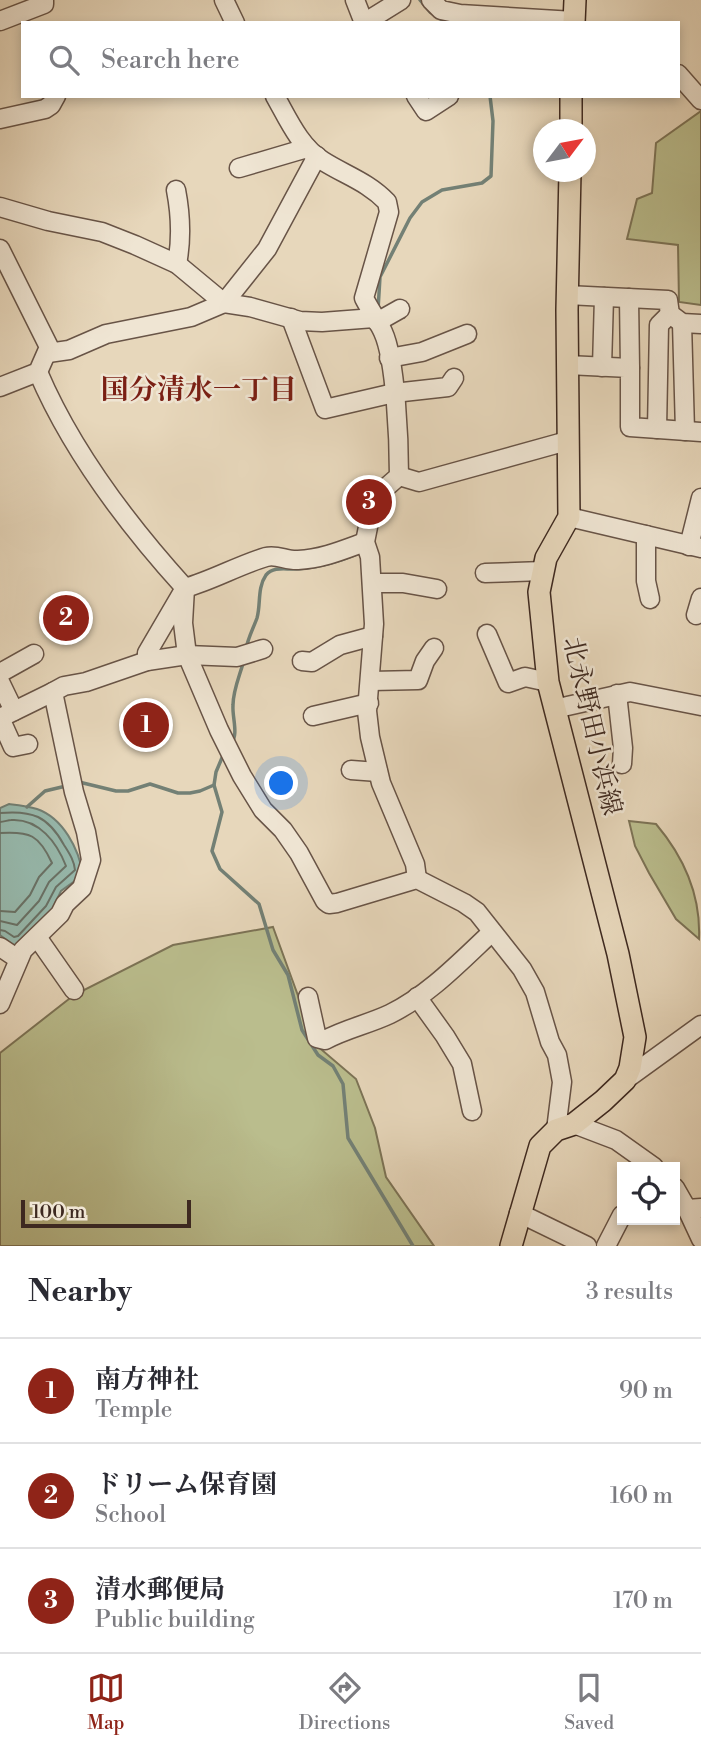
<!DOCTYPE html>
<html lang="en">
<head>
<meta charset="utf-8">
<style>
	:root { --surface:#fff; --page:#f7f7f7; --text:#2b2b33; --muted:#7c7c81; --line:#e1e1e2; --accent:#8f2418 }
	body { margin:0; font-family:"Libre Bodoni","Noto Serif JP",serif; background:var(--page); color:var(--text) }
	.controls { position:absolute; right:21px; bottom:21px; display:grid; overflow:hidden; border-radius:0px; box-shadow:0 4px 10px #0003 }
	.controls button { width:63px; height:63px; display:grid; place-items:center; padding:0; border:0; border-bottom:2px solid var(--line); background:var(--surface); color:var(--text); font:35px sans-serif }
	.compass { position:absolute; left:533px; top:119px; width:63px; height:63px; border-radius:50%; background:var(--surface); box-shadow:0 4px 10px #0003; rotate:58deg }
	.scale { position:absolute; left:21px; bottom:18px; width:170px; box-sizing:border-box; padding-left:7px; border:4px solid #3e2920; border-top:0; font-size:19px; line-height:24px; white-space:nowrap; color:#3e2920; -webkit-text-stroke:5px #efe5d3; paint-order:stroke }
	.you { position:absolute; left:282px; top:784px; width:24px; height:24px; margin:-18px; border:5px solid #fff; border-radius:50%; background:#1a73e8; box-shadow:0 0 0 10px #1a73e833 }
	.badge { display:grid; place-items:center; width:46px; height:46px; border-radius:50%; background:var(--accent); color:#fff; font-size:23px; font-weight:700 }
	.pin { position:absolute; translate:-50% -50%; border:4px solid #fff; box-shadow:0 2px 7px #0006 }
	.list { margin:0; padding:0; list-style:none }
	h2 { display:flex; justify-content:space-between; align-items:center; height:91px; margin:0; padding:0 28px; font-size:30px }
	h2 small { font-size:23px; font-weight:400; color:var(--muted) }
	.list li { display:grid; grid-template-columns:46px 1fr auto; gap:21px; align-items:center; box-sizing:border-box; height:105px; padding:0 28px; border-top:2px solid var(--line) }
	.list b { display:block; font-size:26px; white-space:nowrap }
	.list p { margin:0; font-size:23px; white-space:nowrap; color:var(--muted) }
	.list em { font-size:23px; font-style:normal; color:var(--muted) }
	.icon { flex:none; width:38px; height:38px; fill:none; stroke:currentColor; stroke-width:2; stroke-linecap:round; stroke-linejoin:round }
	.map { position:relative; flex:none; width:701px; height:1246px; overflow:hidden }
	.search { position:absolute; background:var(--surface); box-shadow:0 4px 10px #0003; left:21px; right:21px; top:21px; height:77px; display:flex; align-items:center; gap:18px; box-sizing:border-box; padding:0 24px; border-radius:0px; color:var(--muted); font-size:26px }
	.sheet { height:406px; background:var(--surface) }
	nav { display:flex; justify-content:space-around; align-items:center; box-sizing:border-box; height:98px; border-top:2px solid var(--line); background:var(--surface); font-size:19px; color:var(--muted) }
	nav a { display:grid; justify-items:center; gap:4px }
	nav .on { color:var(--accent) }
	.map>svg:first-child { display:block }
</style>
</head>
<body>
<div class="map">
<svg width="701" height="1246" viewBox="0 0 701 1246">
	<rect width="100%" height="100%" fill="#e7d7bb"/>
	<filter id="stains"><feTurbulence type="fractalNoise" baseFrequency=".00286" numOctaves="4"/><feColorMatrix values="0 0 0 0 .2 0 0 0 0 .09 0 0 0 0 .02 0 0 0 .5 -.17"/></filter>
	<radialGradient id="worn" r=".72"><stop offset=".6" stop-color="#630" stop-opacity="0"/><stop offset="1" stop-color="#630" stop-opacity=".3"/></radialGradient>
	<g fill="#babd8d" stroke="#7c7356" stroke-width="2">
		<path d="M701,111V305L679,302L678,245L627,239L637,199L652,193L656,143Z"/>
		<path d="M629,821L656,824C683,856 701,895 699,939L676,919L649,873L635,846Z"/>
		<path d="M273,927L316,1045L356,1079L375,1128L386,1177L434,1246H0V1053L74,995L173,945Z"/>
	</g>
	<path fill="#97baae" stroke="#738075" stroke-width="2" d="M9,804C18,805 28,806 37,809C63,818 79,849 83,875L61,891L52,910L17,948L0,935V808Z"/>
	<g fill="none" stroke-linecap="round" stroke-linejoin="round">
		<g stroke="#6a7267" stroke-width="2">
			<path d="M0,813C32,810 48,816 64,845C69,853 74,860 75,870L56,887L46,906L18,936L14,937L5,931L0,930"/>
			<path d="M0,822C4,822 8,820 11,820C39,818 57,843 66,866L49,882L39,901L17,925L0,921"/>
			<path d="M0,833C30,831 39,835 52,863L39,877L30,895L15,912L0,911"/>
		</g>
		<g stroke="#738075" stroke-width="3.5">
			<path d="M420,0L430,12L447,23"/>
			<path d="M378,310L380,277L410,218L422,202L442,190L482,183L491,176L493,121L490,96"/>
			<path d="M246,649C248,638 253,629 257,618C261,604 257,588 266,575C273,567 283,569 292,569C317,569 339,562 362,552"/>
			<path d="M231,744C239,734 232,718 233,705C233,690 240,675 244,660"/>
			<path d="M224,753L216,772L214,785L222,812L212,851L220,869L259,904L273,950L288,975L302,1030L318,1055L333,1066L343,1084L348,1138L413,1246"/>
			<path d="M79,782L116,791H128L150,784L178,793H190L200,791L214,785"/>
			<path d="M27,807L45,791L66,786"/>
		</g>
		<g stroke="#685447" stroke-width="21">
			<g id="minor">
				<path d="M224,0L235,23"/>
				<path d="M355,0L364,23"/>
				<path d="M431,0L441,10L460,14L574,21"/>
				<path d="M0,21L44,4V0"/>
				<path d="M364,23L401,0"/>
				<path d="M678,74L701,100"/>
				<path d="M275,96C288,119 300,147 323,161C345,175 368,182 387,202L389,212L364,298C370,310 378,321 383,332C396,360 399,443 399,476L382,491L372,507L365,542L370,557L374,624L367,711L370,737L381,783L415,864L417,879"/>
				<path d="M416,96L426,111L449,96"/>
				<path d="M0,119L45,109L51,105L56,96"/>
				<path d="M239,168L307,148"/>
				<path d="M176,190C181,216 182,238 177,264"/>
				<path d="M0,207L48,221L102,232L135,245L177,264L224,303L250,307L300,321L322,322L374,318"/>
				<path d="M0,249L49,347L38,372L0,387"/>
				<path d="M567,295L668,300L670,314L682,323L701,324"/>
				<path d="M629,298L630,368"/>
				<path d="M291,318L325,409L394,393L448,387L454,378"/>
				<path d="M377,322L400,309"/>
				<path d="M682,323L685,431"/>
				<path d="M48,353L69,350L106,334L191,317L224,303L267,249L317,156"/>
				<path d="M389,358L422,352L467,334"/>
				<path d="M567,365L630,368V427L701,432"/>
				<path d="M602,367L604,297"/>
				<path d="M38,372C72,452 127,524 185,588L183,623L187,655L219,730L242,776L263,810L283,830L299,853L325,901L329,904L337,903L417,879L464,903L477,912L522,969L535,992L550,1042L557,1055L562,1082L556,1130"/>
				<path d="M657,429L659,325L670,314"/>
				<path d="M399,476L419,482L567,441"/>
				<path d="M569,517L701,548"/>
				<path d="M646,535V581L650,599"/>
				<path d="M689,546L701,498"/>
				<path d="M485,573L543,571"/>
				<path d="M372,583H403L437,589"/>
				<path d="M696,615L701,598"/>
				<path d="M487,634L508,683L525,677L548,682"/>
				<path d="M147,661V653L185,588C213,580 239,565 266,557C277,554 287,561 298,560C322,559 343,550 365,542"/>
				<path d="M302,661L312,662L340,645L373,636"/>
				<path d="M0,673L34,654"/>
				<path d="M371,681L418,680L425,661L434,648"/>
				<path d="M0,682L14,711"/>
				<path d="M617,694L623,748L622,764"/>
				<path d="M554,709L630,692L701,706"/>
				<path d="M313,716L369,703"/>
				<path d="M28,744L13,747L0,718L53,692"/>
				<path d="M351,770L378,772"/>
				<path d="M37,937L74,990"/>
				<path d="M0,947L18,959"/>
				<path d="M308,997L317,1038L325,1040C345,1029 369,1024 390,1014C429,995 461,961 492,932"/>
				<path d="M417,997L445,1036L462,1064L472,1111"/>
				<path d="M0,1004L23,950L60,914L65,904L82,888L91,860L86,832L74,792L53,692L64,686L86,682L147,661L187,655L237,657L263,649"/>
				<path d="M625,1080L701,1025"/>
				<path d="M574,1124L616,1140L654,1167"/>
				<path d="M675,1188L687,1209L701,1208"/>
				<path d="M687,1209L701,1239"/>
				<path d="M519,1213L587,1246"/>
				<path d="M606,1246L622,1215"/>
			</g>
		</g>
		<g stroke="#3e2920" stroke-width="24">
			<g id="major">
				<path d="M574,23L575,0"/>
				<path d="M571,130V96"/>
				<path d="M511,1246L540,1146L556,1130L574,1124L603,1101L625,1080L630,1068L635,1037L618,954L548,682L539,592L546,558L569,517L567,310L570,172"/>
			</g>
		</g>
		<use href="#minor" stroke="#efe5d3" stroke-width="18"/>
		<use href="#major" stroke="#e7d7bb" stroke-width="21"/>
	</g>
	<g text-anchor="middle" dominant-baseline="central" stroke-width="5" stroke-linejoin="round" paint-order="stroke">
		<g font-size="26" fill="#3e2920" stroke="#efe5d3">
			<text transform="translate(592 726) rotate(77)">北永野田小浜線</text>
		</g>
		<g font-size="28" font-weight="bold" fill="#7a1f14" stroke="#efe5d3">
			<text x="199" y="390">国分清水一丁目</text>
		</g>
	</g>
	<rect width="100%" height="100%" filter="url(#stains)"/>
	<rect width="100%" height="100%" fill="url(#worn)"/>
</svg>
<div class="controls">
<button><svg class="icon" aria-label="locate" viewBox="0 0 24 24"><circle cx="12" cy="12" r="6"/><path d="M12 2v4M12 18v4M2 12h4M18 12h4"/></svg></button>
</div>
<svg class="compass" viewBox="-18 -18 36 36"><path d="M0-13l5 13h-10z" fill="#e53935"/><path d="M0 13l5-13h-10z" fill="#7c7c81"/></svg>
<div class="scale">100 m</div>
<div class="you"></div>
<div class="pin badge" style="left:146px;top:725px">1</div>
<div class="pin badge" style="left:66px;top:618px">2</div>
<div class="pin badge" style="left:369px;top:502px">3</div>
<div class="search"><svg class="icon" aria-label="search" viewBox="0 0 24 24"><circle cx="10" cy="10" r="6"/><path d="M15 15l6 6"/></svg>Search here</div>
</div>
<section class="sheet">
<h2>Nearby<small>3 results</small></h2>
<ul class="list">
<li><span class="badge">1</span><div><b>南方神社</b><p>Temple</p></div><em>90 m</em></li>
<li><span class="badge">2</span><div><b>ドリーム保育園</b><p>School</p></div><em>160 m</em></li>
<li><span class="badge">3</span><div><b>清水郵便局</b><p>Public building</p></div><em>170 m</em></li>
</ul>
</section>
<nav>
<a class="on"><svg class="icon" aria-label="map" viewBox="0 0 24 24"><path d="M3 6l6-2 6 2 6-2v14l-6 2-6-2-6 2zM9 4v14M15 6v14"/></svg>Map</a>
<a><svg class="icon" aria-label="directions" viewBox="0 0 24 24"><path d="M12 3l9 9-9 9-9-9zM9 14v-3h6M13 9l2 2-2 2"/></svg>Directions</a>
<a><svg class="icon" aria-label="saved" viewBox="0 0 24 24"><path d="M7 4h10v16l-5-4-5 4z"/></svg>Saved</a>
</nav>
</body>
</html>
